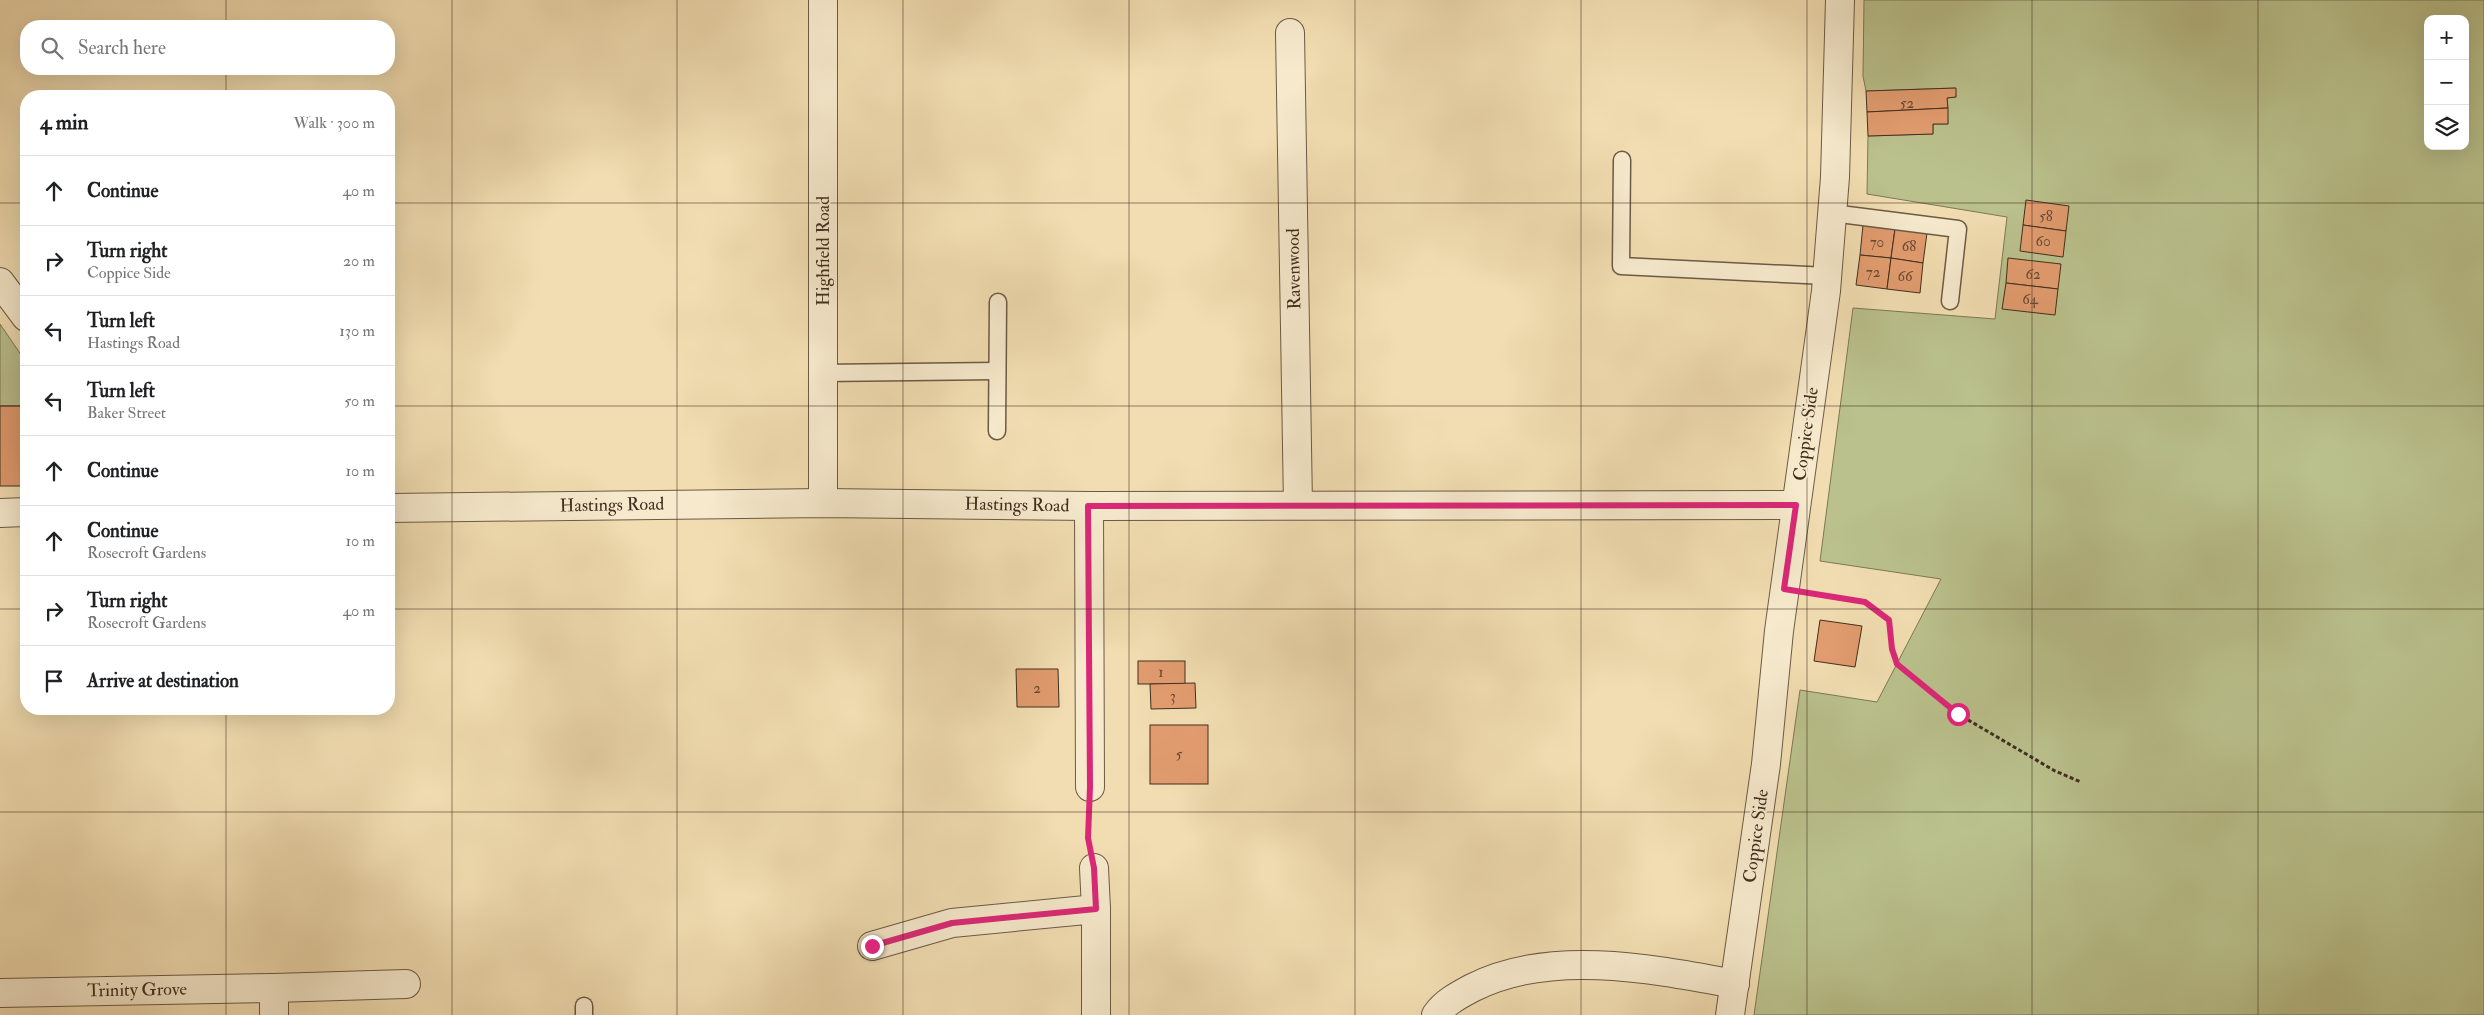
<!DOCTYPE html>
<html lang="en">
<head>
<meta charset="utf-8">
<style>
	:root { --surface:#fff; --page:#f2f2f2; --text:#202124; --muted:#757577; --line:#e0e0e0 }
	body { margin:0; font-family:"IM FELL Double Pica",serif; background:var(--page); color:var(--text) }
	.controls { position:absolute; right:15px; top:15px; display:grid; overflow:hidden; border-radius:10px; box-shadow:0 5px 20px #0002 }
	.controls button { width:45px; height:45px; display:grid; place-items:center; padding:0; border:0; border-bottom:1px solid var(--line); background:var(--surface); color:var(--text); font:25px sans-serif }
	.stop { position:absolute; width:15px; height:15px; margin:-11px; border:4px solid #db2777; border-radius:50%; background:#fff }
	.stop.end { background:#db2777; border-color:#fff; box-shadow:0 1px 5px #0008 }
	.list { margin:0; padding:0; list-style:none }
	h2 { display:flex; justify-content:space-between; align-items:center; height:65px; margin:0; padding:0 20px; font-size:21px }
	h2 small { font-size:16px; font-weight:400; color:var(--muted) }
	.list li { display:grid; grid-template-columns:32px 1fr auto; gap:15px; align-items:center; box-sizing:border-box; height:70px; padding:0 20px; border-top:1px solid var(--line) }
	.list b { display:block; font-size:19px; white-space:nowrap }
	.list p { margin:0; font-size:16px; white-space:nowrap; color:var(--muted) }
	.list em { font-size:16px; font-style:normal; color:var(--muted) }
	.icon { flex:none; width:28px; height:28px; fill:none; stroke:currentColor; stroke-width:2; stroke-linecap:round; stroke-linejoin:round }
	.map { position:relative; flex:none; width:2484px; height:1015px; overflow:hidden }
	.search { position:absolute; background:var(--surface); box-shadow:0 5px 20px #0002; left:20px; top:20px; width:375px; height:55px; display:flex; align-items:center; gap:12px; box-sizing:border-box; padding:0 18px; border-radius:20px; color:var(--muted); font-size:19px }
	.panel { position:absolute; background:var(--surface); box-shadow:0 5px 20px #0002; left:20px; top:90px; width:375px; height:625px; border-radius:20px }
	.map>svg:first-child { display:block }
</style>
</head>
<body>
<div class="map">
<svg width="2484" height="1015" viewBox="0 0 2484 1015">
	<rect width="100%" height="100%" fill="#f1ddb1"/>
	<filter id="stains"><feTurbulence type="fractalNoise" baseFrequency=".004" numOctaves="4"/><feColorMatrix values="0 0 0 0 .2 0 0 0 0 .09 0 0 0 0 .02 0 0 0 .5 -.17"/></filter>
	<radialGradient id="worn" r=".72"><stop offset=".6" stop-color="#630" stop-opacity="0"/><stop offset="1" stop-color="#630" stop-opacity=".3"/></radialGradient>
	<g fill="#bac18c" stroke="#7d7856" fill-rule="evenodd">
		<path d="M1864,0H2484V1015H1754L1800,690L1877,702L1941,579L1820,561L1853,308L1995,319L2007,217L1867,194L1868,136L1933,134V124H1948L1947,98L1956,97L1955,88L1866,91L1863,76ZM2428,19H2465V146H2428Z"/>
		<path d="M0,324L26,362V406H0Z"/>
	</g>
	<g fill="#e29c6f" stroke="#402e1f">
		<path d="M1956,88V97L1947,98L1948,108L1867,112L1866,91Z"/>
		<path d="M1948,108V124H1933V134L1868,136L1867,112Z"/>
		<path d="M2026,200L2069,206L2066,231L2023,225Z"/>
		<path d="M1863,225L1895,229L1891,258L1860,255Z"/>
		<path d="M2023,225L2066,231L2063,257L2020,251Z"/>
		<path d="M1895,229L1927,233L1923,263L1891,258Z"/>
		<path d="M1860,255L1891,258L1887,289L1856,285Z"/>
		<path d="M1891,258L1923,263L1920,293L1887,289Z"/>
		<path d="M2008,258L2061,264L2058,289L2006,283Z"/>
		<path d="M2006,283L2058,289L2055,315L2002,309Z"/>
		<rect x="0" y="406" width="26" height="80"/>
		<path d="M1820,620L1862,626L1855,667L1814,661Z"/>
		<rect x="1138" y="661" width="47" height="23"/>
		<path d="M1016,669H1058L1059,707H1017Z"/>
		<path d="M1195,683L1196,708L1151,709L1150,684Z"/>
		<rect x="1150" y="725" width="58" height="59"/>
	</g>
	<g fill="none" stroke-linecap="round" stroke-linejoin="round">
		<g stroke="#6c5a44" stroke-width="19">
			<g id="service">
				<path d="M1622,160L1621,266L1827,276"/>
				<path d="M1832,213L1958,229L1950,301"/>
				<path d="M822,373L997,371"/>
				<path d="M997,431L998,302"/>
				<path d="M584,1006V1015"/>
			</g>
		</g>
		<g stroke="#6c5a44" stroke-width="30">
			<g id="minor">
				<path d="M1290,33L1298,505"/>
				<path d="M0,282L26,317"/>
				<path d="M823,503V0"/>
				<path d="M1089,506L1090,787"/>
				<path d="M389,508L823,503L1089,506L1796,505"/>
				<path d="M0,513L26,512"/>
				<path d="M1094,868L1096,909"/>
				<path d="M872,946L952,923L1096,909V1015"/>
				<path d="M274,988L406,984"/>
				<path d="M0,993L274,988V1015"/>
				<path d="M1436,1015C1445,1002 1459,995 1472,988C1549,948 1654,969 1735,984"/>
			</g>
		</g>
		<g stroke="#6c5a44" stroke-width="30">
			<path id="tertiary" d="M1730,1015L1766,764L1779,631L1826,291L1835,177L1840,0"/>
		</g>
		<g stroke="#402e1f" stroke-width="3" stroke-dasharray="4 2.5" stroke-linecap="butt">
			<path d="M1817,594L1865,601L1889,620L1892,649L1897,664L1958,714L2055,771L2081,782"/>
			<path d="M1088,837L1089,818"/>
		</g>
		<use href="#service" stroke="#f6e9cc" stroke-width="16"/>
		<use href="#minor" stroke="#f6e9cc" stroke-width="28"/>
		<use href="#tertiary" stroke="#f6e9cc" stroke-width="28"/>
	</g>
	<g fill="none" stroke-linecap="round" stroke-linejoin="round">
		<path stroke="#db2777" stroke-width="6" d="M872,946L952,923L1096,909L1094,868L1088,838L1090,787L1088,506L1796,505L1784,589L1865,602L1889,620L1892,649L1897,664L1958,714"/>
	</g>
	<path fill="none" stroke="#402e1f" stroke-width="1" stroke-opacity="0.55" d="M226,0V26M452,0V1015M677,0V1015M903,0V1015M1129,0V1015M1355,0V1015M1581,0V1015M1807,0V1015M2032,0V1015M2258,0V1015M226,69V96M0,203H26M389,203H2484M0,406H26M389,406H2484M0,609H26M389,609H2484M226,709V1015M0,812H2484"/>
	<g text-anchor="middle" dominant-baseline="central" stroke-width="4" stroke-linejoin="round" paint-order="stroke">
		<g font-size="15" fill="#684a33">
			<text x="1907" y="103">52</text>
			<text x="2046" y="216">58</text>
			<text x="2043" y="241">60</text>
			<text x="1877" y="242">70</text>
			<text x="1909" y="246">68</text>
			<text x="1873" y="272">72</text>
			<text x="2033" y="274">62</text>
			<text x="1905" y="276">66</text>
			<text x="2030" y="299">64</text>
			<text x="1161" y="672">1</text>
			<text x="1037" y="688">2</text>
			<text x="1173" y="696">3</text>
			<text x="1179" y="754">5</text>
		</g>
		<g font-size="18" fill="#402e1f" stroke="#f6e9cc">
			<text transform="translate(823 251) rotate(-90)">Highfield Road</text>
			<text transform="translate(1294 269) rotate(-91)">Ravenwood</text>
			<text transform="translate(1806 434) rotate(-82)">Coppice Side</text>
			<text transform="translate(612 505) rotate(-1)">Hastings Road</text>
			<text transform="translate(1017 505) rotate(1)">Hastings Road</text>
			<text transform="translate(1756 836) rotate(-82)">Coppice Side</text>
			<text transform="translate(137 990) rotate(-1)">Trinity Grove</text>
		</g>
	</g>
	<rect width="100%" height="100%" filter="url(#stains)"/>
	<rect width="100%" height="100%" fill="url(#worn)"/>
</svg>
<div class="controls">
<button>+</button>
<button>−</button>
<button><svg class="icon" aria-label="layers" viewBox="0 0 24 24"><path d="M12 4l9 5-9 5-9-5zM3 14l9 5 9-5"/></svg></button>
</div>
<div class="stop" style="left:1958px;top:714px"></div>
<div class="stop end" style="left:872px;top:946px"></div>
<div class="search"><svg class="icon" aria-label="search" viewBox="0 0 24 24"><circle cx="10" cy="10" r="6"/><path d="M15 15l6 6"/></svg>Search here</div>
<section class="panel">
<h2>4 min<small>Walk · 300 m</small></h2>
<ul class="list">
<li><svg class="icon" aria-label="ahead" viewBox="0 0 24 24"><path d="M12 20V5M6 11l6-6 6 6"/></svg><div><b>Continue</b></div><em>40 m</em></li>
<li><svg class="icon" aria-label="right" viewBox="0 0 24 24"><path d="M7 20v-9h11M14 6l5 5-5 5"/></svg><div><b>Turn right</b><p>Coppice Side</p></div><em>20 m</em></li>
<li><svg class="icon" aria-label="left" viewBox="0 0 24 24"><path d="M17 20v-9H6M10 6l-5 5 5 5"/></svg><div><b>Turn left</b><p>Hastings Road</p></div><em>130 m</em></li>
<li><svg class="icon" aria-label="left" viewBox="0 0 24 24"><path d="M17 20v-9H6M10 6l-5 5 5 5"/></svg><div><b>Turn left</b><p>Baker Street</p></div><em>50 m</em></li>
<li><svg class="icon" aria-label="ahead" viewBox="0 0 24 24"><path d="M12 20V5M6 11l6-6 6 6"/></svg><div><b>Continue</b></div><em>10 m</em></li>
<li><svg class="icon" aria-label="ahead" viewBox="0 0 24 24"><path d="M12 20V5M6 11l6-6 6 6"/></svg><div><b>Continue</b><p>Rosecroft Gardens</p></div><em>10 m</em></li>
<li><svg class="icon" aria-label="right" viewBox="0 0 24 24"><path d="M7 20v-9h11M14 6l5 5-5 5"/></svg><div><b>Turn right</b><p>Rosecroft Gardens</p></div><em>40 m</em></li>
<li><svg class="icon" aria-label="arrive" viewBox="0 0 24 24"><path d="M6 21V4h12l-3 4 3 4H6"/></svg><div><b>Arrive at destination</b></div></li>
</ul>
</section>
</div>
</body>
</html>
